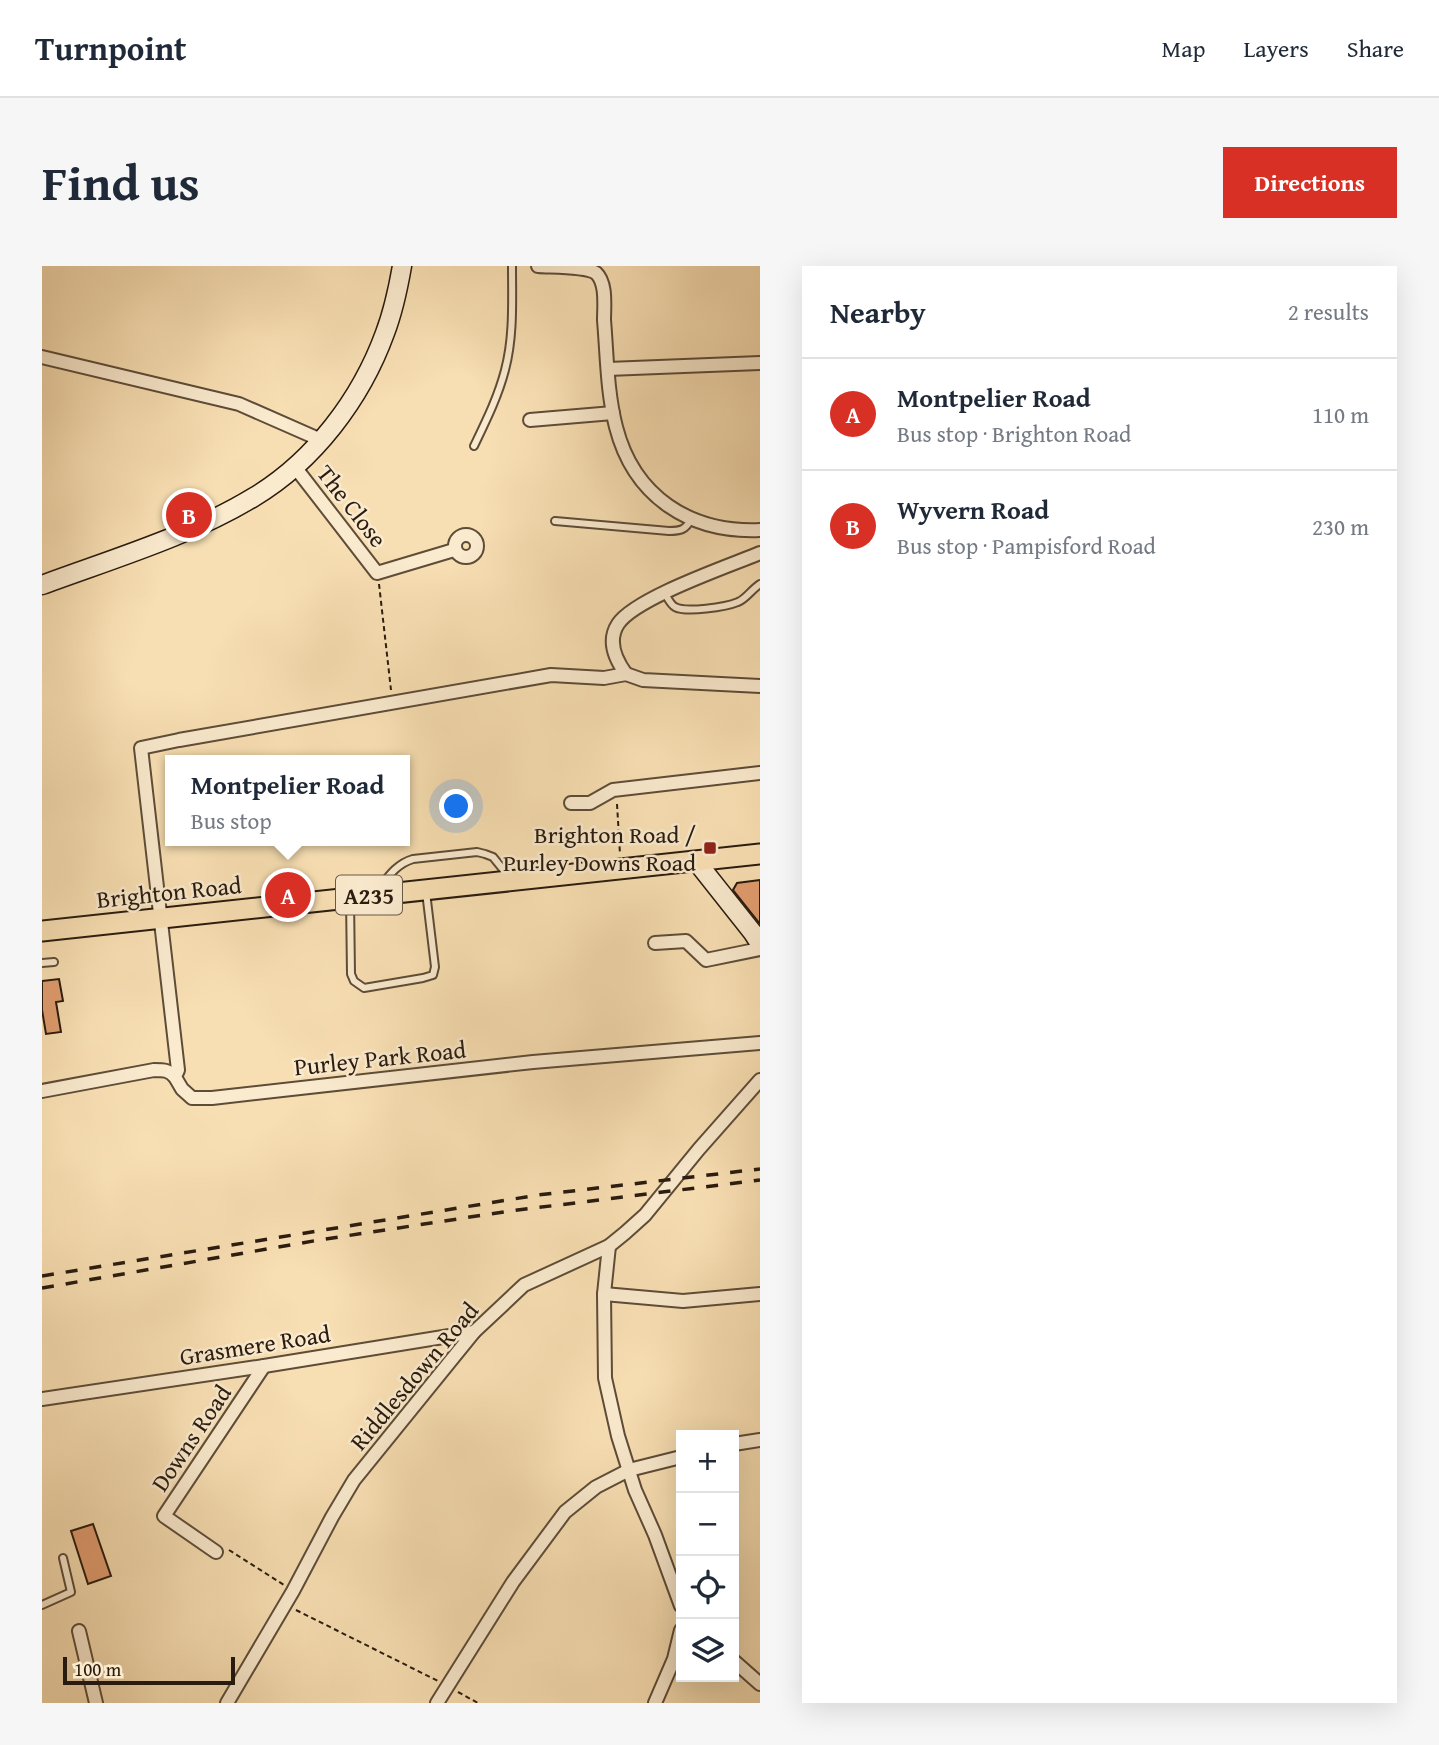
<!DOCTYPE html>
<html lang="en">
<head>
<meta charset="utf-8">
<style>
	:root { --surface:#fff; --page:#f6f6f7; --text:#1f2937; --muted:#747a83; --line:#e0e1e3; --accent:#d93025 }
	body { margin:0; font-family:"Gentium Book Plus",serif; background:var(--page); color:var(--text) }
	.controls { position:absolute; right:21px; bottom:21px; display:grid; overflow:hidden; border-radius:0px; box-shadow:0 7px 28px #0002 }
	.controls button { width:63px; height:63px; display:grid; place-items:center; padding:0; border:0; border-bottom:2px solid var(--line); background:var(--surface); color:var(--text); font:35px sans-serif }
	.scale { position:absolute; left:21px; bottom:18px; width:172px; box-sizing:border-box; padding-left:7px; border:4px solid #291b0f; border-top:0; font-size:19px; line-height:24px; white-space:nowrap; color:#291b0f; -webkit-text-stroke:5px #faeace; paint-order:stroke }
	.you { position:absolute; left:415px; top:541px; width:24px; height:24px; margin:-18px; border:5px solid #fff; border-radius:50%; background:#1a73e8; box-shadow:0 0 0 10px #1a73e833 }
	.badge { display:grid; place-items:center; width:46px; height:46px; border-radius:50%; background:var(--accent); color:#fff; font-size:23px; font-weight:700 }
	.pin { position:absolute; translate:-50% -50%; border:4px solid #fff; box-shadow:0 2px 7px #0006 }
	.popup { position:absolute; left:123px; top:489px; width:245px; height:91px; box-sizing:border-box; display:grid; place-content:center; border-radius:0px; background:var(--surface); filter:drop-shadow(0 2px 5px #0005); font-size:23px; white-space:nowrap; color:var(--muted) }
	.popup b { font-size:26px; color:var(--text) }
	.popup::after { content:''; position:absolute; left:50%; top:100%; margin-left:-14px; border:14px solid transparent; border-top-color:var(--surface) }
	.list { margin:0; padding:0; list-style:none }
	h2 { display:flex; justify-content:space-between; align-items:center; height:91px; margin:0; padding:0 28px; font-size:30px }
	h2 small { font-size:23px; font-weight:400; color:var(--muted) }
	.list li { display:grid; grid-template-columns:46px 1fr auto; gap:21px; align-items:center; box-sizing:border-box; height:112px; padding:0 28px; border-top:2px solid var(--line) }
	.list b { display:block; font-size:26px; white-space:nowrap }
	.list p { margin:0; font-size:23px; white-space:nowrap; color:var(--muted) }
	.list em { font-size:23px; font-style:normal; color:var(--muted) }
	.icon { flex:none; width:38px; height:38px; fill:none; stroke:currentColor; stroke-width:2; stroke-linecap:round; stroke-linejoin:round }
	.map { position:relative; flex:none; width:718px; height:1437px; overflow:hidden; border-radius:0px }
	header { display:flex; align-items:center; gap:42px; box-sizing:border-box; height:98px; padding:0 35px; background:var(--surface); border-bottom:2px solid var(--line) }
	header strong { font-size:33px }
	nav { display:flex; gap:38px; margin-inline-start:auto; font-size:24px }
	.intro { display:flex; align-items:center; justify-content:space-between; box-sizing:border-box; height:168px; padding:0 42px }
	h1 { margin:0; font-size:49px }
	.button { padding:18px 32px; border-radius:0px; background:var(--accent); color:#fff; font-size:24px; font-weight:700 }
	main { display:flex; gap:42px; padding:0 42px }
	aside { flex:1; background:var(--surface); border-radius:0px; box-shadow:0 7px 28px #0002 }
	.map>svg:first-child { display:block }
</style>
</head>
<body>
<header>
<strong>Turnpoint</strong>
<nav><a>Map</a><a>Layers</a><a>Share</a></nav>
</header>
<div class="intro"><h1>Find us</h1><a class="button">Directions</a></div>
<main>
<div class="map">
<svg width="718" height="1437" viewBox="0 0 718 1437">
	<rect width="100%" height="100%" fill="#f8dfb3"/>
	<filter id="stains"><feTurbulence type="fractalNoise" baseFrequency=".00286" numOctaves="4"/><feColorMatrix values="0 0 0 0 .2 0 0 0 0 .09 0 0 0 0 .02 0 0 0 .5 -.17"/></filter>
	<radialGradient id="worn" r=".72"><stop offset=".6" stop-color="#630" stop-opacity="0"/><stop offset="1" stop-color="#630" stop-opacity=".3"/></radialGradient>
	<g fill="#e19d6f" stroke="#291b0f" stroke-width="2">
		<path d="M718,614V658L691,624L695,617Z"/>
		<path d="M17,713L21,735L14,736L19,766L4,768L0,744V715Z"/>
		<path d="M51,1258L69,1310L46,1318L29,1265Z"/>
	</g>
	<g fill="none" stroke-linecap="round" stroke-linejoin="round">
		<g stroke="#5d4c38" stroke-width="10">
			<g id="lane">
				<path d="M432,180C444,155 456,131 463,104C472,70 470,34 470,0"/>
				<path d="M513,255L627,265C638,265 644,264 649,253"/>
				<path d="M623,328C626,332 628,338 633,341C644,347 684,341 696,336C704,333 710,323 718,318"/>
				<path d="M335,625C346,611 354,598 371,593L435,586L443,588L451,591L468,612"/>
				<path d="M308,633L309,708L312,715L322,722L381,712L391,709L393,701L384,626"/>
				<path d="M0,697L12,696"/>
				<path d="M0,1339L29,1326L21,1292"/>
			</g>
		</g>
		<g stroke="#5d4c38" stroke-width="16">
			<g id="street">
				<path d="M496,0C509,1 544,0 554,7C565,17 562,41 562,54C565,89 565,126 574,161C592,231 648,267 718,264"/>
				<path d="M0,91L197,138L279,174"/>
				<path d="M566,103L718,97"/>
				<path d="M488,154L571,147"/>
				<path d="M253,201L335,307L412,284"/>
				<circle cx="424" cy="280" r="11"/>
				<path d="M584,408C573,393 565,375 576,358C593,332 687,300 718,287"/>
				<path d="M718,420L601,414L584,408L562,412L509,409L137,474L99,482L136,804L133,811L140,823L150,832H170L491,796L718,777"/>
				<path d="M529,537H548L571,524L718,507"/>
				<path d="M613,677L644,675L664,694L718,683"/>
				<path d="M0,825L112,804C122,804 127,804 133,811"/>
				<path d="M567,980L562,1028L563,1112L576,1170L593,1224L613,1269L639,1340"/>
				<path d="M562,1028L641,1035L718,1028"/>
				<path d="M0,1133L222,1100L432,1066"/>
				<path d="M692,1178L718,1174"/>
				<path d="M174,1286L122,1250L222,1100"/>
				<path d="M37,1365L54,1437"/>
				<path d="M692,1395L718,1418"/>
				<path d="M185,1437L251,1325L290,1251L312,1214L432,1066L482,1019L567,980L583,967L603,949L657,883L718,814"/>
				<path d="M395,1437L471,1316L523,1246L554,1221L587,1204L639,1191"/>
				<path d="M613,1437L632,1393L639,1364"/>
			</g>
		</g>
		<g stroke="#291b0f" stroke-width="21">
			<g id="secondary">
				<path d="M0,319C70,293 148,270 212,231C272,195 319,133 343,67C351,46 356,23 360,0"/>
				<path d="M654,595L711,667L718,678"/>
			</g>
		</g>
		<g stroke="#291b0f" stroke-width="23">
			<path id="primary" d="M0,665L718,588"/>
		</g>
		<g stroke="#291b0f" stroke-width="2" stroke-dasharray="5 3.5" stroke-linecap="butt">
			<path d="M337,318L349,424"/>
			<path d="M575,538L578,588"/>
			<path d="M187,1284L242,1319"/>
			<path d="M254,1344L396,1415"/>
			<path d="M416,1426L436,1437"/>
		</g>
		<use href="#lane" stroke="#faeace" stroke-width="6"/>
		<use href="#street" stroke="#faeace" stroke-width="12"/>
		<use href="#secondary" stroke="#faeace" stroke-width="18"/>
		<use href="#primary" stroke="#f8dfb3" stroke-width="19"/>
		<g stroke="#291b0f" stroke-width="3.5" stroke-dasharray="12 12" stroke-linecap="butt">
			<path d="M0,1010L496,929L718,903"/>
			<path d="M0,1022L277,974L468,945L718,914"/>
		</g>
	</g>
	<rect fill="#8f2418" stroke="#faeace" stroke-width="2.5" x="661" y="575" width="14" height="14" rx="3.5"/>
	<g text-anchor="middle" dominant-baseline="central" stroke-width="5" stroke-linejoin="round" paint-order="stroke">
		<rect fill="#faeace" stroke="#685948" stroke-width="2" x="294" y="609.5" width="66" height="39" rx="5"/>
		<g font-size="23" font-weight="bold" fill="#291b0f">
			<text x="327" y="629">A235</text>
		</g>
		<g font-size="24" fill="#291b0f" stroke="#faeace">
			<text transform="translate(310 240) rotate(52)">The Close</text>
			<text transform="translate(127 626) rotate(-6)">Brighton Road</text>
			<text transform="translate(338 792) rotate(-6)">Purley Park Road</text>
			<text transform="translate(213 1079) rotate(-9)">Grasmere Road</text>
			<text transform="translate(372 1110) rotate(-50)">Riddlesdown Road</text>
			<text transform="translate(149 1172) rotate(-56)">Downs Road</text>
		</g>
		<g font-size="24" fill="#291b0f" stroke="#faeace" text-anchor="end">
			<text x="654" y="568">Brighton Road /<tspan x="654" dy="28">Purley Downs Road</tspan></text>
		</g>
	</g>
	<rect width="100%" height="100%" filter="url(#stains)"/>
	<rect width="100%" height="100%" fill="url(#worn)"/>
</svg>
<div class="controls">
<button>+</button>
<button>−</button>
<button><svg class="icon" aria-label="locate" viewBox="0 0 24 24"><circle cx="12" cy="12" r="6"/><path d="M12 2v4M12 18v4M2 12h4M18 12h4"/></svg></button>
<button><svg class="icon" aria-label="layers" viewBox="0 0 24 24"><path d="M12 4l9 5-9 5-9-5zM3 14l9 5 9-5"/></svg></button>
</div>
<div class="scale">100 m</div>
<div class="you"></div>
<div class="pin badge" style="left:246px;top:629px">A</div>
<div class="popup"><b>Montpelier Road</b>Bus stop</div>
<div class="pin badge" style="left:147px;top:249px">B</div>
</div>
<aside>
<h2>Nearby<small>2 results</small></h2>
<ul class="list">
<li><span class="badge">A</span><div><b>Montpelier Road</b><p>Bus stop · Brighton Road</p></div><em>110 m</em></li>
<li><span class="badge">B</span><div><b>Wyvern Road</b><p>Bus stop · Pampisford Road</p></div><em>230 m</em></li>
</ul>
</aside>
</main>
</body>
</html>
